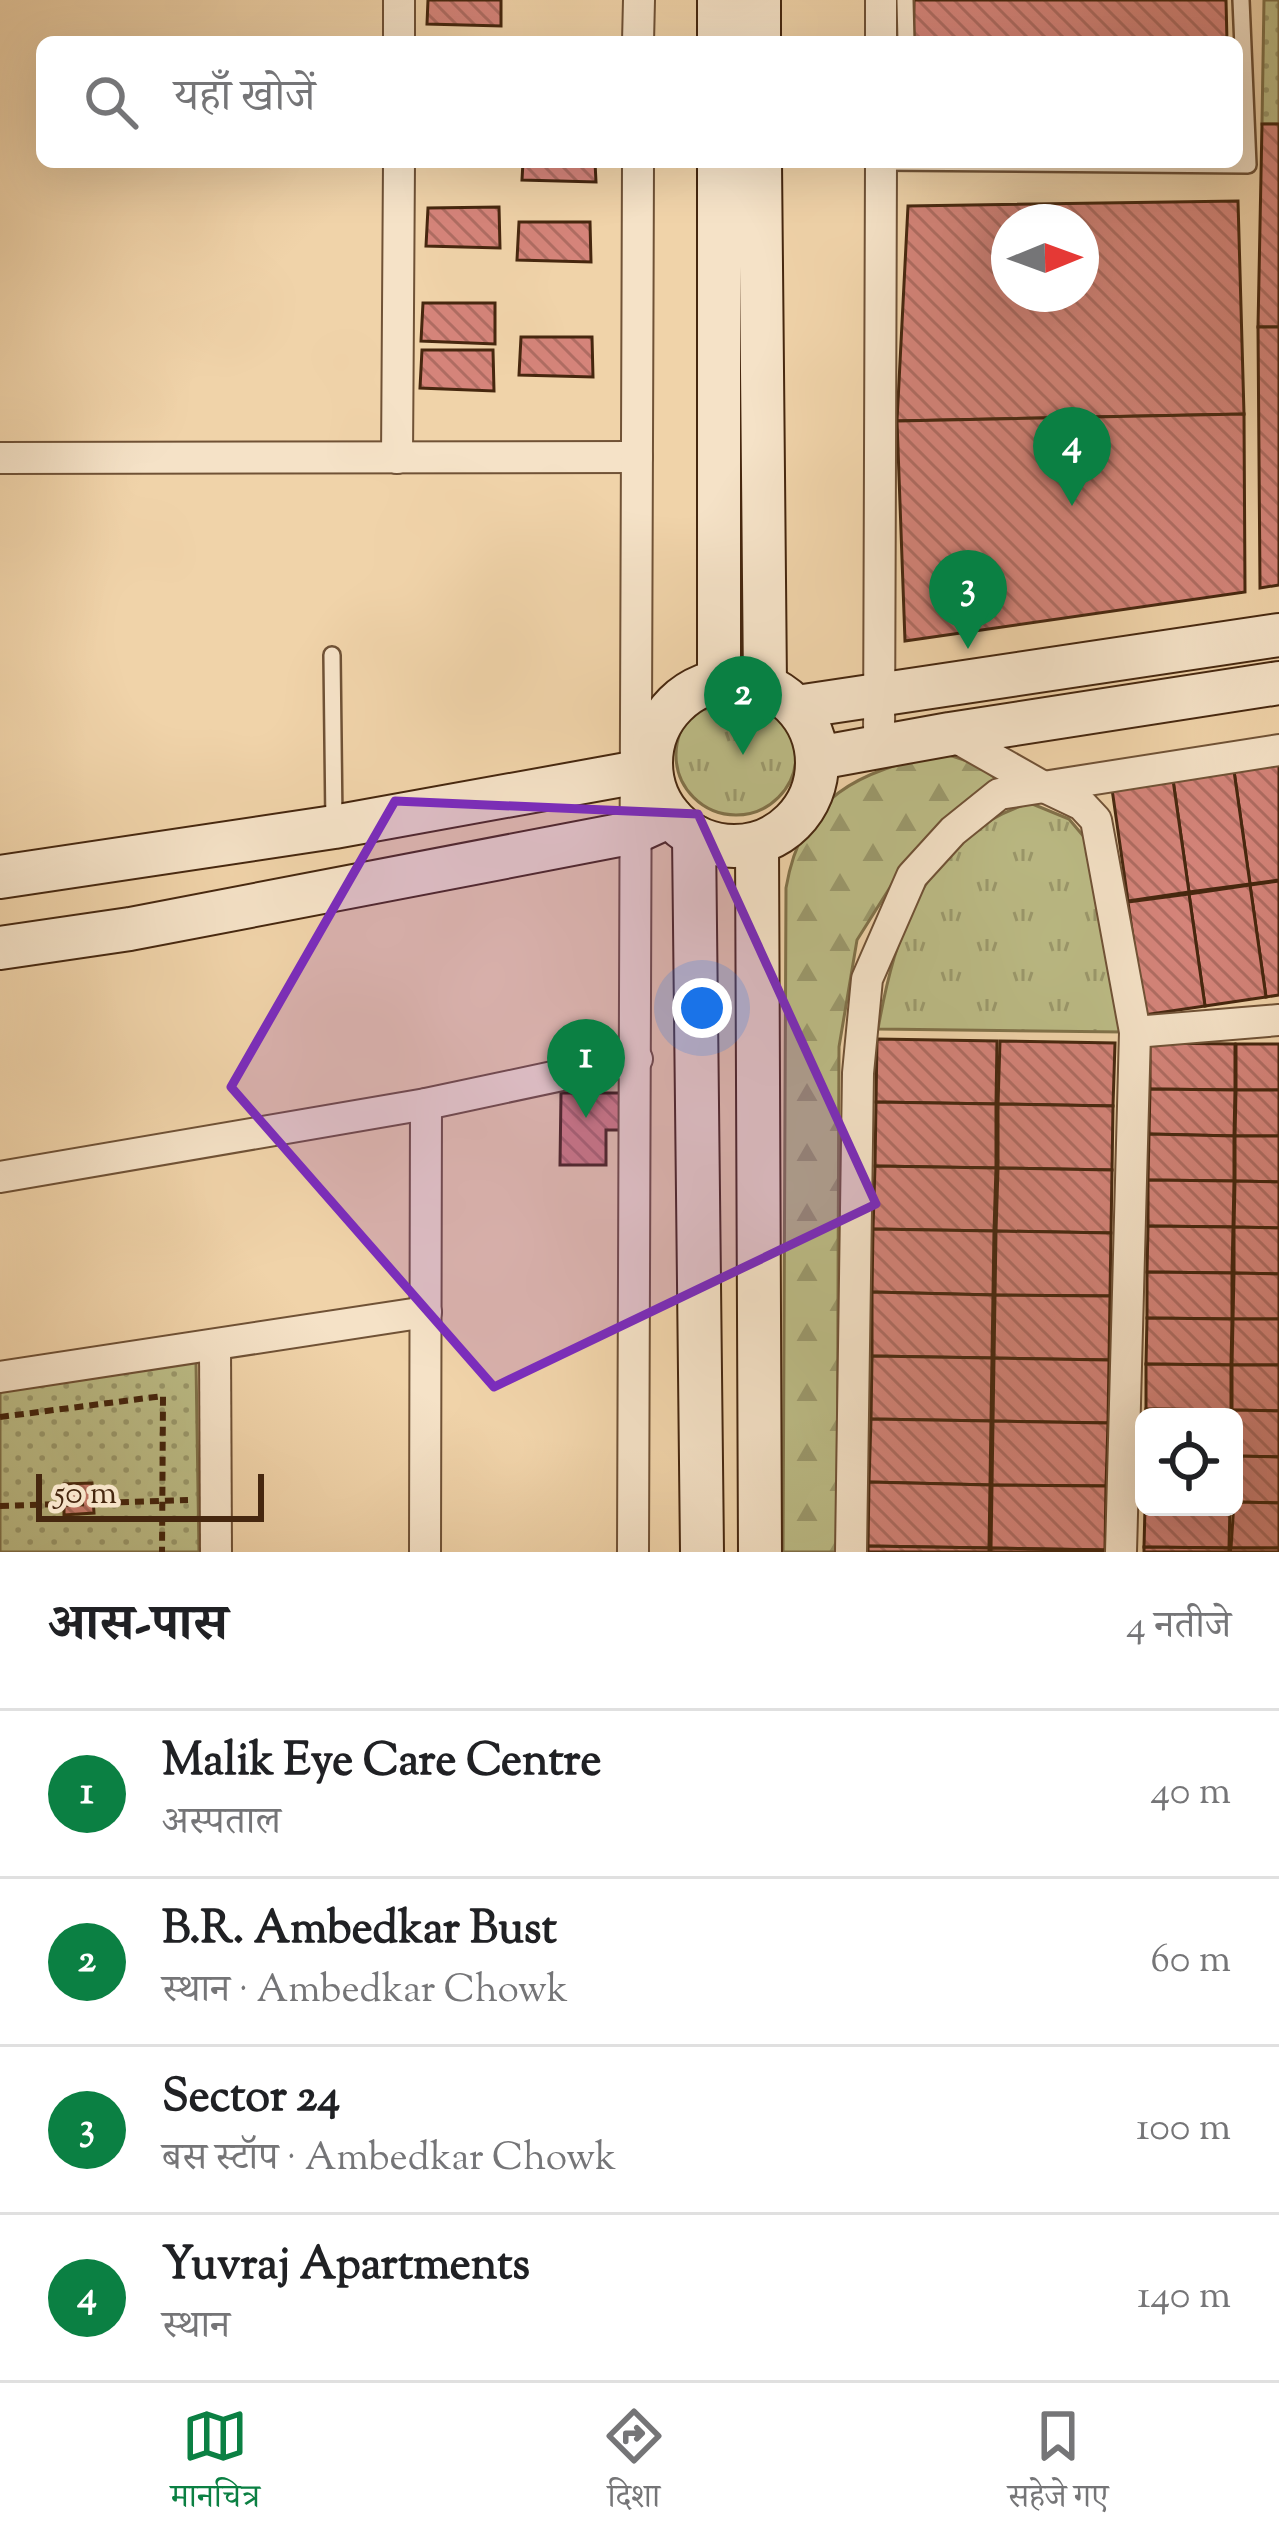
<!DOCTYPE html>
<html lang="hi">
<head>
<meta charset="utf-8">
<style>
	:root { --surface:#fff; --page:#f2f2f2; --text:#202124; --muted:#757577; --line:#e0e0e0; --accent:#0b8043 }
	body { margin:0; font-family:"Sorts Mill Goudy","Noto Serif Devanagari",serif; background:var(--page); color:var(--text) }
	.controls { position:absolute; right:36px; bottom:36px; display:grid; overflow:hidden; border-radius:18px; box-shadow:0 12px 48px #0002 }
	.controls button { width:108px; height:108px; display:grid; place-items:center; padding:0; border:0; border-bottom:3px solid var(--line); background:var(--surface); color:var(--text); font:60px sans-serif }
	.compass { position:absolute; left:991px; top:204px; width:108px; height:108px; border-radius:50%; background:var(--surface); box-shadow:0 12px 48px #0002; rotate:89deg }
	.scale { position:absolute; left:36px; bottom:30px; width:228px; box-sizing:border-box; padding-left:12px; border:6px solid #46270f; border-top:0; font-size:33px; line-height:42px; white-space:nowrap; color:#46270f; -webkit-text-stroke:9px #f5e2c7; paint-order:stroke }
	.you { position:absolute; left:702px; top:1008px; width:42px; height:42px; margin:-30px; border:9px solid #fff; border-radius:50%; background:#1a73e8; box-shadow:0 0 0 18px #1a73e833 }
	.badge { display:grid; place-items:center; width:78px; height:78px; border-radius:50%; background:var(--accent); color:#fff; font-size:39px; font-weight:700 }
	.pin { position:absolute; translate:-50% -99px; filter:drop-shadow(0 3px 6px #0008) }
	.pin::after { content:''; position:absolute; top:63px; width:42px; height:36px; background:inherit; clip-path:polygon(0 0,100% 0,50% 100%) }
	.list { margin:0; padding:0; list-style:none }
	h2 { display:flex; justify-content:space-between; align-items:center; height:156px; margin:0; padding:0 48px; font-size:51px }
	h2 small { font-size:39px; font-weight:400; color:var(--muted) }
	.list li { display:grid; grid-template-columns:78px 1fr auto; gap:36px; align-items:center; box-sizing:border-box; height:168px; padding:0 48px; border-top:3px solid var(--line) }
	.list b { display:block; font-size:45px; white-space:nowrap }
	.list p { margin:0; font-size:39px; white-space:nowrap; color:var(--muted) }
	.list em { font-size:39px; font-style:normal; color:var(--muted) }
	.icon { flex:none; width:66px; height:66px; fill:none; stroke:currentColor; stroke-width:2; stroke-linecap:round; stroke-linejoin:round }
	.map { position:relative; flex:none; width:1279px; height:1552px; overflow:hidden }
	.search { position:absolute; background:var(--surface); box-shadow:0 12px 48px #0002; left:36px; right:36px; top:36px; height:132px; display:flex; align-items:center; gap:30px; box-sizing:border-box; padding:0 42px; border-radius:18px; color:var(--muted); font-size:45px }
	.sheet { height:828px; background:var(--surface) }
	nav { display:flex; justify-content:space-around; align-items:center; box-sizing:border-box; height:168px; border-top:3px solid var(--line); background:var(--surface); font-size:33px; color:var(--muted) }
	nav a { display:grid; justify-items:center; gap:6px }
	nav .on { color:var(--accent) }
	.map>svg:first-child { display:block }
</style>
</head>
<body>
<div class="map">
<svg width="1279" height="1552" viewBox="0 0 1279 1552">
	<defs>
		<pattern id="grass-tufts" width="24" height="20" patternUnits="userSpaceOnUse" patternTransform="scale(3)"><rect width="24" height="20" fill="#bcbc86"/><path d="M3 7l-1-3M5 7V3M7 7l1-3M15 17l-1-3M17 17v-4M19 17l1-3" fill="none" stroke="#9b996c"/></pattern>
		<pattern id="forest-firs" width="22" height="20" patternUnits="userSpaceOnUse" patternTransform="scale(3)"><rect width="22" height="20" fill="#bcbc86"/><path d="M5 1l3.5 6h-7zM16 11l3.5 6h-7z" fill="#9b996c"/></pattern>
		<pattern id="park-dots" width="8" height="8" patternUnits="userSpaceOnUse" patternTransform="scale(3)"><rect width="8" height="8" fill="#bcbc86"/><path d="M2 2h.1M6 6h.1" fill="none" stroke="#9b996c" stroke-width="1.8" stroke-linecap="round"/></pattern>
		<pattern id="building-back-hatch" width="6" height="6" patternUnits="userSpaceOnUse" patternTransform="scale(3)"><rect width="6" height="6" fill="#d5847a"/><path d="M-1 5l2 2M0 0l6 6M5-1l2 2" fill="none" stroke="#af6c62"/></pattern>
	</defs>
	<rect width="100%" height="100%" fill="#f0d3a9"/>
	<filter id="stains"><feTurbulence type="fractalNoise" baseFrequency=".00167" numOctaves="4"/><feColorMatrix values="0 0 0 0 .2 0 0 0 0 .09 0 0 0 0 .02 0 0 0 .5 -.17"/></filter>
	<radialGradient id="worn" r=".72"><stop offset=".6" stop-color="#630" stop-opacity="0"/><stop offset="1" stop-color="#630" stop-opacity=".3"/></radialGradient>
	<g fill="url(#grass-tufts)" stroke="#81724a" stroke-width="3">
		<circle cx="736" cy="755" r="60"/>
		<path d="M1030,803L1069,819L1090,844L1122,1032L878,1029C895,933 925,835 1030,803Z"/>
	</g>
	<path fill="url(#forest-firs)" stroke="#81724a" stroke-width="3" d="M943,753L976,764L998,780L901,870L857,940L839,1047L837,1552H783L786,888C802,795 858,772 943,753Z"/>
	<g fill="url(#park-dots)" stroke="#81724a" stroke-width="3">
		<path d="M1264,0H1279V124H1262Z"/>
		<path d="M196,1362L199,1552H0V1387Z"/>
	</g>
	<g fill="url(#building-back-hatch)" stroke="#46270f" stroke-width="3" fill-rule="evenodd">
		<path d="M428,0H501V26L427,24Z"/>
		<path d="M914,0H1226L1227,42H913Z"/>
		<path d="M1262,124H1279V327H1258Z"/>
		<path d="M523,162H595L596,182L522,180Z"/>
		<path d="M1238,201L1244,414L897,421L908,206ZM1009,222H1081V294H1009Z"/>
		<path d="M499,207L500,248L426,246L428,208Z"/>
		<path d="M519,222H590L591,262L517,260Z"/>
		<path d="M423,303H495V344L421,341Z"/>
		<path d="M1258,327H1279V585L1260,588Z"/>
		<path d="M521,337H592L593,377L519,375Z"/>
		<path d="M422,350H493L494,391L420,388Z"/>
		<path d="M1244,414L1245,592L905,641L897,421Z"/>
		<path d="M1279,764V880L1250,884L1234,771Z"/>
		<path d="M1234,771L1250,884L1189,892L1173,780Z"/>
		<path d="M1173,780L1189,892L1128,901L1112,789Z"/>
		<path d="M1279,881V995L1266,997L1250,885Z"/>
		<path d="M1250,885L1266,997L1205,1006L1189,894Z"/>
		<path d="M1189,894L1205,1006L1144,1015L1128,902Z"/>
		<path d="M877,1039L997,1041L996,1104L876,1102Z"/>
		<path d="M1000,1041L1115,1043L1113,1106L998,1104Z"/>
		<path d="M1150,1043L1235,1044V1090L1150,1089Z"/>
		<rect x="1236" y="1044" width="43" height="46"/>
		<path d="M1150,1089L1235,1090L1234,1136L1149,1134Z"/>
		<path d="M1236,1090H1279V1136H1235Z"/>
		<path d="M561,1093H620V1130H606V1165H560Z"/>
		<path d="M876,1102L996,1104V1168L875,1166Z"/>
		<path d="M998,1104L1113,1106L1112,1170L998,1168Z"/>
		<path d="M1149,1134L1234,1136V1181L1148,1180Z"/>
		<path d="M1235,1136H1279V1182L1235,1181Z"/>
		<path d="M875,1166L996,1168L994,1231L873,1229Z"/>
		<path d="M998,1168L1112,1170L1111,1233L996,1231Z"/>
		<path d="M1148,1180L1234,1181L1233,1227L1148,1226Z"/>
		<path d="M1235,1181L1279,1182V1228L1234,1227Z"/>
		<path d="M1148,1226L1233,1227L1232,1273L1147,1272Z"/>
		<path d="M1234,1227L1279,1228V1274L1234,1273Z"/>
		<path d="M873,1229L994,1231L993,1295L872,1292Z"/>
		<path d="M996,1231L1111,1233L1110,1296L995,1295Z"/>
		<path d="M1147,1272L1232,1273V1319L1147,1318Z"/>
		<path d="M1234,1273L1279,1274V1319H1233Z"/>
		<path d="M872,1292L993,1295L992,1358L872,1356Z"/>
		<path d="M995,1295L1110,1296L1109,1360L994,1358Z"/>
		<path d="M1147,1318L1232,1319L1231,1365L1146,1364Z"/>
		<path d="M1233,1319H1279V1365H1232Z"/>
		<path d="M872,1356L992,1358L991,1421L871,1419Z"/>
		<path d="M994,1358L1109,1360L1108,1423L993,1421Z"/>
		<path d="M1146,1364L1231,1365V1410L1146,1409Z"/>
		<path d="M1232,1365H1279V1411L1232,1410Z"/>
		<path d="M1146,1409L1231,1410V1417H1146Z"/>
		<path d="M1232,1410L1279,1411V1457L1234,1456Z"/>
		<path d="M871,1419L991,1421L990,1485L869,1482Z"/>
		<path d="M993,1421L1108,1423L1106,1486L992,1485Z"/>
		<path d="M1234,1456L1279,1457V1503L1234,1502Z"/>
		<path d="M869,1482L990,1485L989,1548L868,1546Z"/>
		<path d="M92,1483L94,1513L64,1515V1484Z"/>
		<path d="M992,1485L1106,1486L1105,1550L991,1548Z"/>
		<path d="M1234,1502L1279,1503V1548H1231Z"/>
		<path d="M1145,1507H1230L1229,1548L1144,1547Z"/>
		<path d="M868,1546L989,1548V1552H868Z"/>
		<path d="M1144,1547L1229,1548V1552H1144Z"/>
		<path d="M991,1548L1105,1550V1552H991Z"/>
		<path d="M1231,1548H1279V1552H1230Z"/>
	</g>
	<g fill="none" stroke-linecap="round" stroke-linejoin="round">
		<g stroke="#705236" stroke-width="20">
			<g id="lane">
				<path d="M905,0L906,42"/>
				<path d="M881,162L1248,165L1241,0"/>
				<path d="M332,655L334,824"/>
			</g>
		</g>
		<g stroke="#705236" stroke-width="34">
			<g id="street">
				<path d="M399,42V0"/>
				<path d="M638,42L639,0"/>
				<path d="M881,42V0"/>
				<path d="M0,458L637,457"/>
				<path d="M397,458L399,162"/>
				<path d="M950,734L1040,785L1082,805L1096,820L1135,1032L1121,1552"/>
				<path d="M879,747L881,162"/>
				<path d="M1135,1032L1279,1020"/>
				<path d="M0,1177L426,1104L637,1059"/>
				<path d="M215,1346L216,1552"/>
				<path d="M0,1377L426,1312"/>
				<path d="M425,1552L426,1104"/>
				<path d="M633,1552L638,162"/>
				<path d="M851,1552L858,1073L867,979L912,876L953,831L999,794L1279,750"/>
			</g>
		</g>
		<g stroke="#46270f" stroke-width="46">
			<g id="secondary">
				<path d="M719,0V42"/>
				<path d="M759,0V42"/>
				<path d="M760,162L765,684"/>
				<circle cx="734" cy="763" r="83"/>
				<path d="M719,680V162"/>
				<path d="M797,707L1279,635"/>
				<path d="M818,758L950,734L1279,683"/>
				<path d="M694,836L702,1552"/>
				<path d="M757,844L760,1552"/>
				<path d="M0,877L334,827L633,773L651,757"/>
				<path d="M0,948L130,929L635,832L670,816"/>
			</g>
		</g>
		<g stroke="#46270f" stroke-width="6" stroke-dasharray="9 6" stroke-linecap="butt">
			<path d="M0,1417L163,1396L162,1552"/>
			<path d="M0,1506L188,1500"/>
		</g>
		<use href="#lane" stroke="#f5e2c7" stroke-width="15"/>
		<use href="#street" stroke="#f5e2c7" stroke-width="30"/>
		<use href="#secondary" stroke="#f5e2c7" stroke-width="42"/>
	</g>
	<path fill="#7b2cbf" fill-opacity="0.2" stroke="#7b2cbf" stroke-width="9" stroke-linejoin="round" d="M395,801L698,814L876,1204L494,1387L231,1087Z"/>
	<rect width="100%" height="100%" filter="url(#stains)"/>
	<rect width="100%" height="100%" fill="url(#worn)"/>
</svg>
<div class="controls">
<button><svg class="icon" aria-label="locate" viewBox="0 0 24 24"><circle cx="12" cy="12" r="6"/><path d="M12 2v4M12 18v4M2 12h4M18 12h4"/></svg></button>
</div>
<svg class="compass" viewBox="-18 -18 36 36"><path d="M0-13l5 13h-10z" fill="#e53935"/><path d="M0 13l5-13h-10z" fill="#757577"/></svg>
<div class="scale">50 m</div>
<div class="you"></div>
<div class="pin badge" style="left:586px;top:1118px">1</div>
<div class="pin badge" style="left:743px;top:755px">2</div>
<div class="pin badge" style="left:968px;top:649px">3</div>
<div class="pin badge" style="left:1072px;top:506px">4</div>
<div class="search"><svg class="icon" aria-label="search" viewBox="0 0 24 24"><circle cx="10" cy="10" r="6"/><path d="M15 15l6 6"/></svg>यहाँ खोजें</div>
</div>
<section class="sheet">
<h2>आस-पास<small>4 नतीजे</small></h2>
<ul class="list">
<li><span class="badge">1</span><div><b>Malik Eye Care Centre</b><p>अस्पताल</p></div><em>40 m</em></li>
<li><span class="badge">2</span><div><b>B.R. Ambedkar Bust</b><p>स्थान · Ambedkar Chowk</p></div><em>60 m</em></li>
<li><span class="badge">3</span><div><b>Sector 24</b><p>बस स्टॉप · Ambedkar Chowk</p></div><em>100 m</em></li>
<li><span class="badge">4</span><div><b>Yuvraj Apartments</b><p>स्थान</p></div><em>140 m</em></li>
</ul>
</section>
<nav>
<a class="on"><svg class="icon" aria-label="map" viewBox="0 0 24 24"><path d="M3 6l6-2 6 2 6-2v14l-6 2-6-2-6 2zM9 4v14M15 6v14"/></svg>मानचित्र</a>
<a><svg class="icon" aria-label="directions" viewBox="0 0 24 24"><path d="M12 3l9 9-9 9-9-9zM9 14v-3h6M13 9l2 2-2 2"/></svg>दिशा</a>
<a><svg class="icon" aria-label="saved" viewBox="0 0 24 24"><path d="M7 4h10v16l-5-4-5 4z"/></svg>सहेजे गए</a>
</nav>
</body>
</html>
